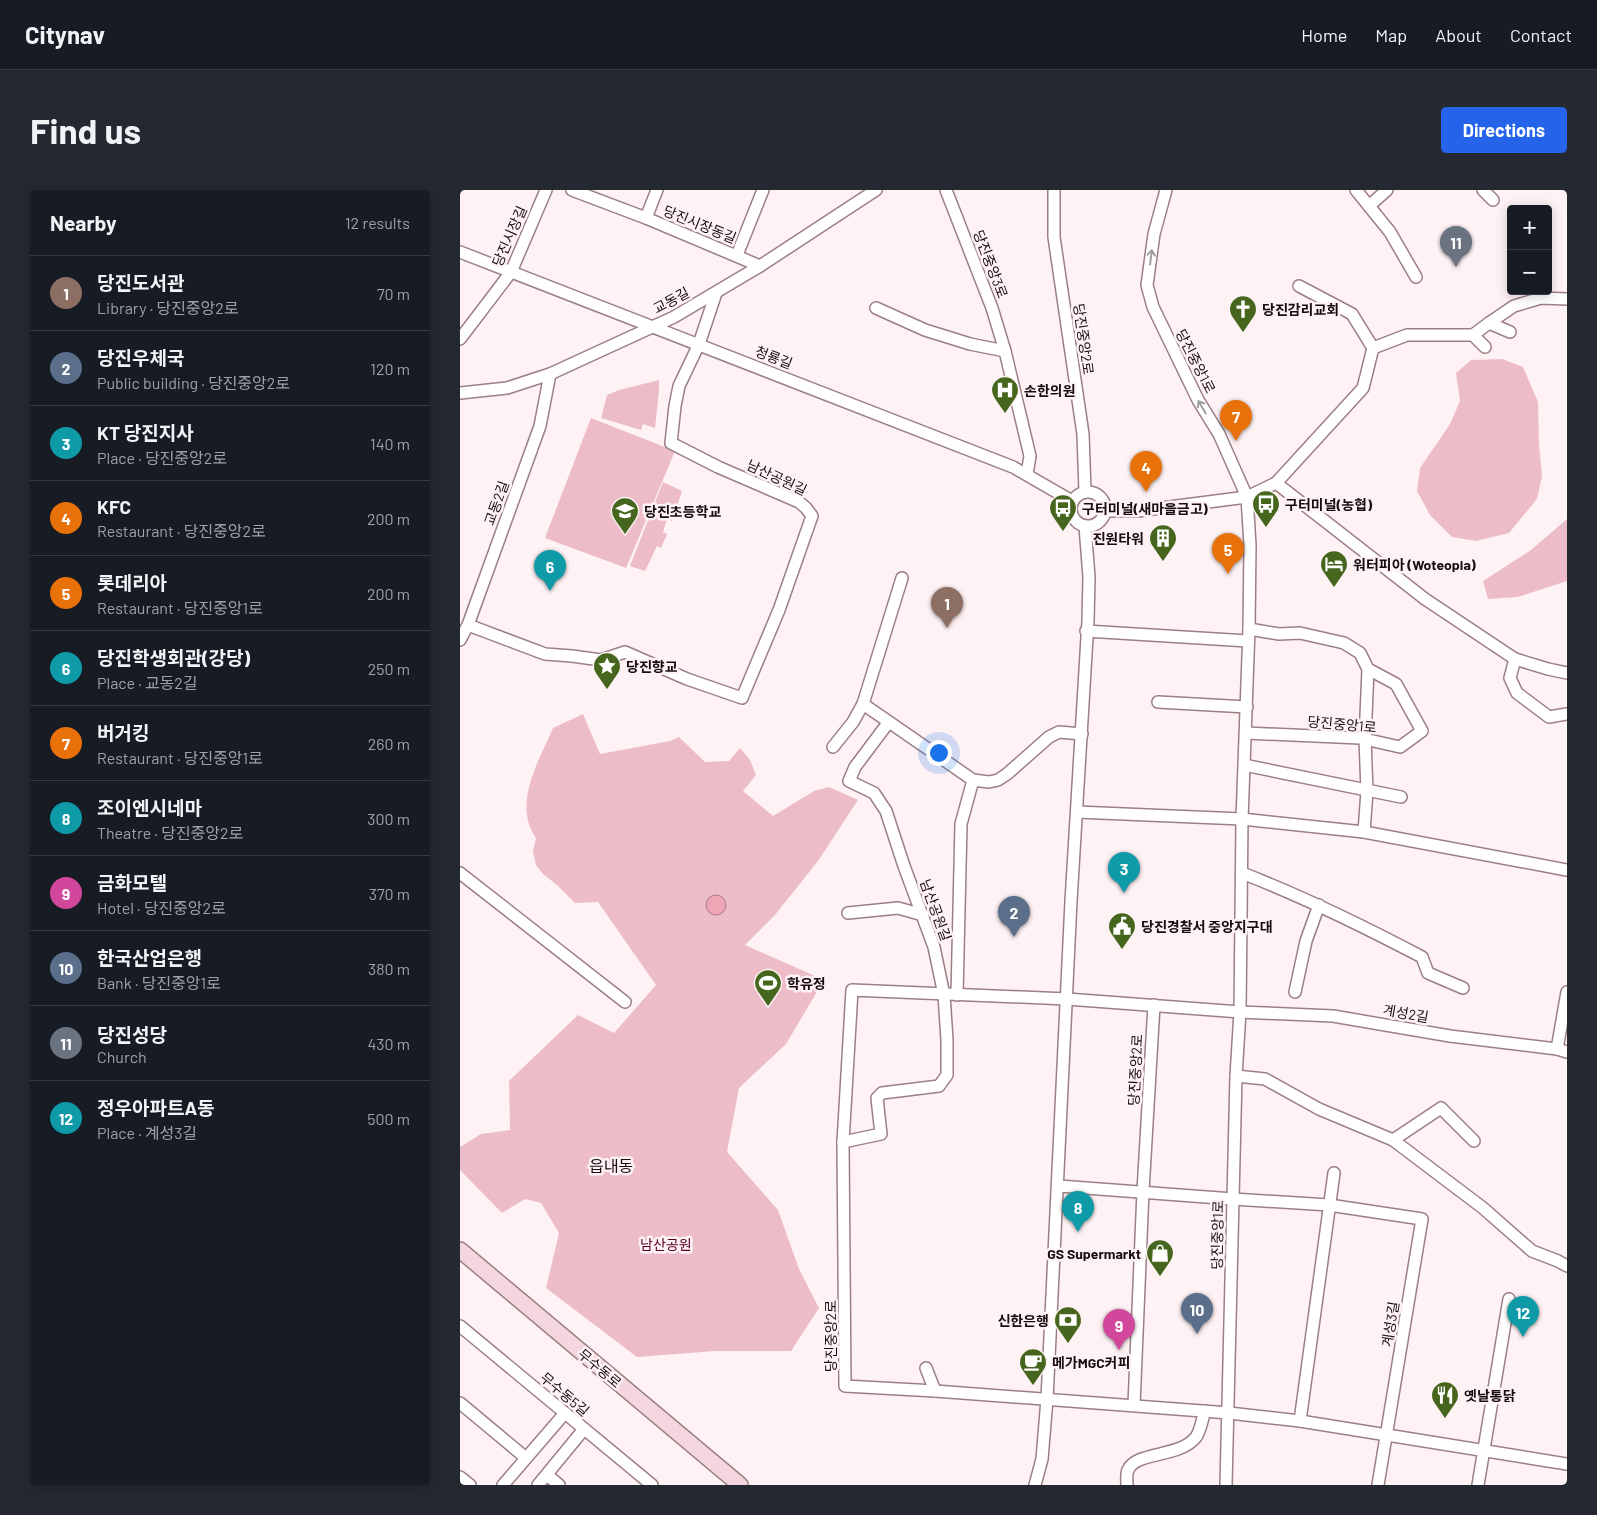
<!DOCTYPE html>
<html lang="en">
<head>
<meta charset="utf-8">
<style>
	:root { --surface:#171b24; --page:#242831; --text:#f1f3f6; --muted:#9ea1a6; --line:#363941; --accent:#2563eb }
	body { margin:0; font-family:Barlow,"Noto Sans KR",sans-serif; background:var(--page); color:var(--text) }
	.controls { position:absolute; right:15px; top:15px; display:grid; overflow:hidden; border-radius:5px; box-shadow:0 2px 12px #0003 }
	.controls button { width:45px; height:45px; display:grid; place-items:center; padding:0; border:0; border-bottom:1px solid var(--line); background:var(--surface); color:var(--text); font:25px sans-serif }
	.you { position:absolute; left:478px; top:562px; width:18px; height:18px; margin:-12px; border:4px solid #fff; border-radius:50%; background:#1a73e8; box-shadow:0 0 0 8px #1a73e833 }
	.badge { display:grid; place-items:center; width:32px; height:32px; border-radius:50%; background:var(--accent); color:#fff; font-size:16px; font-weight:700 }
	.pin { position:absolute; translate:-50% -41px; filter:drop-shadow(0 1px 2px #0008) }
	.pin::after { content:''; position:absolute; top:26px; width:18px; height:15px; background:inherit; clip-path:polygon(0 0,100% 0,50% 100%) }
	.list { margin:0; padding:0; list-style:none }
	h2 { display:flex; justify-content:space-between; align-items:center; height:65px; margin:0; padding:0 20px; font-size:21px }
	h2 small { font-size:16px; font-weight:400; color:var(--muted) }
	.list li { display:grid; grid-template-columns:32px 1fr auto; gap:15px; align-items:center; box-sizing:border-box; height:75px; padding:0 20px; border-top:1px solid var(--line) }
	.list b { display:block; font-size:19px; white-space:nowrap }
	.list p { margin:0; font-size:16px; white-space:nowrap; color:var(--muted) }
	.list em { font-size:16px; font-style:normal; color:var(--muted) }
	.map { position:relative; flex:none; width:1107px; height:1295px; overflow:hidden; border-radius:5px }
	header { display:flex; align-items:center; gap:30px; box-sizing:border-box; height:70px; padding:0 25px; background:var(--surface); border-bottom:1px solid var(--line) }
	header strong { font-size:24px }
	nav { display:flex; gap:28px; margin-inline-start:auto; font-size:18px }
	.intro { display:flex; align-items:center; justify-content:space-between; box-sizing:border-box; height:120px; padding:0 30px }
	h1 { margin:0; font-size:35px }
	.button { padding:12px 22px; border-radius:5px; background:var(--accent); color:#fff; font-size:18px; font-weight:700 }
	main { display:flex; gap:30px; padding:0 30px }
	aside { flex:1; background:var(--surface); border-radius:5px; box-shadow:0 2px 12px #0003 }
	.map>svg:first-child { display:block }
</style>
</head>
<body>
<header>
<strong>Citynav</strong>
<nav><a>Home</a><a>Map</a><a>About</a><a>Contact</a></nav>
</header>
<div class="intro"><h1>Find us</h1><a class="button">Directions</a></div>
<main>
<aside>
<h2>Nearby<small>12 results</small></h2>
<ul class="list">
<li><span class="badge" style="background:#8d6e63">1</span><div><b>당진도서관</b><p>Library · 당진중앙2로</p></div><em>70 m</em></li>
<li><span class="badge" style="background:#5c6f8a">2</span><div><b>당진우체국</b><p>Public building · 당진중앙2로</p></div><em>120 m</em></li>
<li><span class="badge" style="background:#0f9aa8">3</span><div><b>KT 당진지사</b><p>Place · 당진중앙2로</p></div><em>140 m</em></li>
<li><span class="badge" style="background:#e8710a">4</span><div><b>KFC</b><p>Restaurant · 당진중앙2로</p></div><em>200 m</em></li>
<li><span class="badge" style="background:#e8710a">5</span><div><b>롯데리아</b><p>Restaurant · 당진중앙1로</p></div><em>200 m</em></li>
<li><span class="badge" style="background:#0f9aa8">6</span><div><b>당진학생회관(강당)</b><p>Place · 교동2길</p></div><em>250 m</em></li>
<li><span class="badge" style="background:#e8710a">7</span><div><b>버거킹</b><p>Restaurant · 당진중앙1로</p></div><em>260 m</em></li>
<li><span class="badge" style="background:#0f9aa8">8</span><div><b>조이엔시네마</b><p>Theatre · 당진중앙2로</p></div><em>300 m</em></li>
<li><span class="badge" style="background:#d1479c">9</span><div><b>금화모텔</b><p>Hotel · 당진중앙2로</p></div><em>370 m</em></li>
<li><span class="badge" style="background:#5c6f8a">10</span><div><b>한국산업은행</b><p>Bank · 당진중앙1로</p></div><em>380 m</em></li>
<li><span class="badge" style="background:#6b7280">11</span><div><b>당진성당</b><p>Church</p></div><em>430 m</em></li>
<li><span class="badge" style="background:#0f9aa8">12</span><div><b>정우아파트A동</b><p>Place · 계성3길</p></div><em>500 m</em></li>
</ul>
</aside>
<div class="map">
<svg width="1107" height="1295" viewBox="0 0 1107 1295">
	<rect width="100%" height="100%" fill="#fff2f4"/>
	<g fill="#ecbdc8">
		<path d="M1042,169L1063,177L1078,212L1079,255L1082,286L1077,309L1049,343L1016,351L992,347L970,325L957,301L960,278L990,234L1000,211L996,183L1011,170Z"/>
		<path d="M199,190V201L195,238L183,234L181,240L141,228L147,205L159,200Z"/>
		<path d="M131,228L215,261L166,378L85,348Z"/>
		<path d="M203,292L222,301L212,331L207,329L203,342L207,344L201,358L197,356L185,381L170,376Z"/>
		<path d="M1107,329V391L1058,407L1028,409L1023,391L1071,360Z"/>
		<path d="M123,524L140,564L210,551L219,547L245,572L269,571L280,558L290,570L296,585L283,601L313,626L354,601L369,597L398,610L358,671L315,725L285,755L364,790L326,854L279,898L267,962L318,1020L339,1079L359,1118L331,1161H255L177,1167L86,1098L99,1043L81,1013L65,1009L42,1023L0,980V957L21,944L50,940L49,891L118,825L154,843L196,795L138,712L115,713L97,695L83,684L76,675L73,661L76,648C52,614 79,571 93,538Z"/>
	</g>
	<circle fill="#eea6b7" stroke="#ae7885" cx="256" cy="715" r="10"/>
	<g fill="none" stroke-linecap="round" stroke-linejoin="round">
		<g stroke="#9c7f85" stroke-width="14">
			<g id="street">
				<path d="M112,0L186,28L300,76"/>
				<path d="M486,0L532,118L545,161L570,266L567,284"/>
				<path d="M594,0V47L623,244L625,302"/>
				<path d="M706,0L694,44L687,95L693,117L738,210L759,244L787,307L790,355L789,439L782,629L780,822L776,886L766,1295"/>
				<path d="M896,0L930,42L956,87"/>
				<path d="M1023,0L1033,10"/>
				<path d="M909,16L927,0"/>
				<path d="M186,28L197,0"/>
				<path d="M0,62L553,277L612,311"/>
				<path d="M277,65L303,0"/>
				<path d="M839,96L892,124L913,158"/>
				<path d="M416,118L465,140L510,154L545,161"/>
				<path d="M1029,133L1054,116L1081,108L1107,109"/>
				<path d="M1013,145L1029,133L1050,142"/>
				<path d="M0,149L51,82L86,0"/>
				<path d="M1025,157L1013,145H947L913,158L903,198L816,293L965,409L1055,469"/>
				<path d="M0,203L47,198L90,184L214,127L300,76L416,0"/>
				<circle cx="628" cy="319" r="17"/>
				<path d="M645,321H678L787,307L816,293"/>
				<path d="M442,388L403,514L513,590L529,592L538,590L547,584L589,547L599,542L622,544"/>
				<path d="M8,435L85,464L112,466L141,470L165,462L227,489L282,508L319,420L352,326L346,318L339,312L258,277L211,253L215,216L219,196L239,154L256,103"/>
				<path d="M626,441L788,451"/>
				<path d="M0,450L8,435L80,236L90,184"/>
				<path d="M1107,483L1088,479L1055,469L1050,488L1057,503L1089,527L1107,524"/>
				<path d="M698,512L787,517"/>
				<path d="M786,543L900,548L940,557L962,541L936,494L908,479L900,463L884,453L840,443L819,444L789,439"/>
				<path d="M373,557L393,532L403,514"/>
				<path d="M784,575L941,607"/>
				<path d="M617,622L782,629L904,642L1107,680"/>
				<path d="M904,642L907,601L905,549L908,479"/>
				<path d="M0,683L165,812"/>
				<path d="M782,683C844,707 903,736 962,767L968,783L1003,798"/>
				<path d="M388,723L438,718L463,725"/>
				<path d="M835,802L846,751L859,715"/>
				<path d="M497,805L501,634L513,590"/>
				<path d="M1097,859L1107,802"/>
				<path d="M1107,862L1097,859L990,846L873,826L780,822L607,809L392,800L383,952L385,1196L475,1201L769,1223L840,1231L1107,1274"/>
				<path d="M776,886L805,889L859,919L933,950L981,918L1014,951"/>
				<path d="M933,950L1023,1018L1072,1061L1098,1071L1107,1076"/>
				<path d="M383,952L421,944L417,908L422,903L479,896L487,885V850L484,805L474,757L444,676L426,621L414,603L389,591L395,577L428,533"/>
				<path d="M599,996L773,1009L869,1015L962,1029L918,1295"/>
				<path d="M0,1136L192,1295"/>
				<path d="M466,1178L475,1201"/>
				<path d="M0,1213L66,1268"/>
				<path d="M674,1215L683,1001L694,815"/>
				<path d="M840,1231L874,983"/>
				<path d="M87,1285L99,1295"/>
				<path d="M0,1287L10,1295"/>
				<path d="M43,1295L105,1223"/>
				<path d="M78,1295L124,1239"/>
				<path d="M575,1295L582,1269L587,1209L611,711L628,431L629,387L625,336"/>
				<path d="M667,1295C667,1290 666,1284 668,1280C676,1261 720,1268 736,1247C741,1240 742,1229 745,1221"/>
				<path d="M1018,1295L1049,1109"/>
			</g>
		</g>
		<g stroke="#9c7f85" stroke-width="18">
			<path id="secondary" d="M0,1060L280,1295"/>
		</g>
		<use href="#street" stroke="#fff" stroke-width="11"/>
		<use href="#secondary" stroke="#f4d6de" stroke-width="15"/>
	</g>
	<defs><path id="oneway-shaft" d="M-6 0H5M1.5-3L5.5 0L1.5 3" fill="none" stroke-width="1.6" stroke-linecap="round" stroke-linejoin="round" transform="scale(1.25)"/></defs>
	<g stroke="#a29e9f">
		<use href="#oneway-shaft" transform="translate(691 67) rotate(-83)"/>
		<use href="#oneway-shaft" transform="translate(742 217) rotate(-121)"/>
	</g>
	<defs>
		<g id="church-pin" transform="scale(1.4375)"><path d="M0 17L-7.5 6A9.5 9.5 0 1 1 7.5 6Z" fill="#45661c" stroke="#fff2f4"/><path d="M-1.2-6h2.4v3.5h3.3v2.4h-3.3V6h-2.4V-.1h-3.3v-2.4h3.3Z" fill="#fff"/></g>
		<g id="hospital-pin" transform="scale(1.4375)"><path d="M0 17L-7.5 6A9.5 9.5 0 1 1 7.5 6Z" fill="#45661c" stroke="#fff2f4"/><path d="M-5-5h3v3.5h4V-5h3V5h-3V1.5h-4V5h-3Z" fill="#fff"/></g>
		<g id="bus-pin" transform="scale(1.4375)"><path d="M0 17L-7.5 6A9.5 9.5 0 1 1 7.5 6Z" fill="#45661c" stroke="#fff2f4"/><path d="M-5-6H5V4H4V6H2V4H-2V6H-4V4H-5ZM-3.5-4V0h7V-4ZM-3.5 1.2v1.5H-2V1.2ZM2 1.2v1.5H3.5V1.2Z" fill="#fff"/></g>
		<g id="school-pin" transform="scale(1.4375)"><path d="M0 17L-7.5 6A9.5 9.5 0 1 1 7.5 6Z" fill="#45661c" stroke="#fff2f4"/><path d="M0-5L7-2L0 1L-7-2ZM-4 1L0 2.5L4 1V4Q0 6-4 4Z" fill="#fff"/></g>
		<g id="building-pin" transform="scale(1.4375)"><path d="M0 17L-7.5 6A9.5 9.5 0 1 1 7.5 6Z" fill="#45661c" stroke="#fff2f4"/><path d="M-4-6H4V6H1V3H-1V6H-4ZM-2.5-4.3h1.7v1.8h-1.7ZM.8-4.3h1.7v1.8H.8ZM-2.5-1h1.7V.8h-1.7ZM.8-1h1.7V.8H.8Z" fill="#fff"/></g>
		<g id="hotel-pin" transform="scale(1.4375)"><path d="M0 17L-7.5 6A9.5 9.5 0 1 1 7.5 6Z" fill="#45661c" stroke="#fff2f4"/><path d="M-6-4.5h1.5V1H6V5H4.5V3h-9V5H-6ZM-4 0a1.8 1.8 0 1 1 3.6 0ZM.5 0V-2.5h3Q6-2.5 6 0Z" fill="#fff"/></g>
		<g id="sight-pin" transform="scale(1.4375)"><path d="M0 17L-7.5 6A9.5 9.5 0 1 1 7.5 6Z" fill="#45661c" stroke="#fff2f4"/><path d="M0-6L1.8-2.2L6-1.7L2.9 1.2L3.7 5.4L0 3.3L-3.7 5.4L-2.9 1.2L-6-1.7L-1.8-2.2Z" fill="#fff"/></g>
		<g id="civic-pin" transform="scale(1.4375)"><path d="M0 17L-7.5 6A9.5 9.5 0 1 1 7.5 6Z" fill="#45661c" stroke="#fff2f4"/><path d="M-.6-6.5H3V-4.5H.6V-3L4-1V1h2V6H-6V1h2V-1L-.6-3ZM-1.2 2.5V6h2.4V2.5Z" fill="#fff"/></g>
		<g id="stadium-pin" transform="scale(1.4375)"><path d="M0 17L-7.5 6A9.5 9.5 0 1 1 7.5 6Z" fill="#45661c" stroke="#fff2f4"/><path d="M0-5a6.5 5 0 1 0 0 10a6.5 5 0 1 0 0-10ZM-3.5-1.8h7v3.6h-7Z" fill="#fff"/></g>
		<g id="shop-pin" transform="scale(1.4375)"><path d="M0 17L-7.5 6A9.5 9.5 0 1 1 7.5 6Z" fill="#45661c" stroke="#fff2f4"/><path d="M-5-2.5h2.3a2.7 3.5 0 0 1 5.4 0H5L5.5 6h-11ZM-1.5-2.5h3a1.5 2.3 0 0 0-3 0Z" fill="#fff"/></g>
		<g id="bank-pin" transform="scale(1.4375)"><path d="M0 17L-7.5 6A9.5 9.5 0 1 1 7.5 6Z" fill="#45661c" stroke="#fff2f4"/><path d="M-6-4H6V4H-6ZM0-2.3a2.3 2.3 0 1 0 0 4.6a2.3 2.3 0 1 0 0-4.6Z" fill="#fff"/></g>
		<g id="cafe-pin" transform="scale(1.4375)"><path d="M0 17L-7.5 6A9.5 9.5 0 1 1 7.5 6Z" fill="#45661c" stroke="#fff2f4"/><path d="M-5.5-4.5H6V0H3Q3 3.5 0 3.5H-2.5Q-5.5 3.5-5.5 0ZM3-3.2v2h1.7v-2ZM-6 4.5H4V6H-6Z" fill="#fff"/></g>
		<g id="restaurant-pin" transform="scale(1.4375)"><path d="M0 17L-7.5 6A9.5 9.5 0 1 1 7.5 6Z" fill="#45661c" stroke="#fff2f4"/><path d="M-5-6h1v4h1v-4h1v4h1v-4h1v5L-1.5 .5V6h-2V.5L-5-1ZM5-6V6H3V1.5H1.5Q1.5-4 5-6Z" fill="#fff"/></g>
	</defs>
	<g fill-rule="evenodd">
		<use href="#church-pin" x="783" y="119"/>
		<use href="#hospital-pin" x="545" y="200"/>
		<use href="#bus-pin" x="806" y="314"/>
		<use href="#bus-pin" x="603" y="318"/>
		<use href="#school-pin" x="165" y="321"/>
		<use href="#building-pin" x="703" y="348"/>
		<use href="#hotel-pin" x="874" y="374"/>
		<use href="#sight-pin" x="147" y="476"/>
		<use href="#civic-pin" x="662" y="736"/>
		<use href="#stadium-pin" x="308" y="793"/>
		<use href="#shop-pin" x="700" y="1063"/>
		<use href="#bank-pin" x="608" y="1130"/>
		<use href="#cafe-pin" x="573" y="1172"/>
		<use href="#restaurant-pin" x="985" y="1205"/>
	</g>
	<g text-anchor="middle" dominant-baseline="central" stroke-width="5" stroke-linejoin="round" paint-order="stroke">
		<g font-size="14" fill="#170c0f" stroke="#fff2f4">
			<text transform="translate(240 34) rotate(22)">당진시장동길</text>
			<text transform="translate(49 46) rotate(-66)">당진시장길</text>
			<text transform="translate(531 74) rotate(69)">당진중앙3로</text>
			<text transform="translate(211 110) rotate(-28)">교동길</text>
			<text transform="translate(624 149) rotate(82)">당진중앙2로</text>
			<text transform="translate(314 167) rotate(21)">청룡길</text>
			<text transform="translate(736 171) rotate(63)">당진중앙1로</text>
			<text transform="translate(317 287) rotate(25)">남산공원길</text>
			<text transform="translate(36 313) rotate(-70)">교동2길</text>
			<text transform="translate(882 534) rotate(5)">당진중앙1로</text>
			<text transform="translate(476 720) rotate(70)">남산공원길</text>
			<text transform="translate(946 823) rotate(10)">계성2길</text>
			<text transform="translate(675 880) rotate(-87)">당진중앙2로</text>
			<text transform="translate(757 1045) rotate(-89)">당진중앙1로</text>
			<text transform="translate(930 1134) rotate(-81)">계성3길</text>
			<text transform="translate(370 1146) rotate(-90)">당진중앙2로</text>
			<text transform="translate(140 1178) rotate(40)">무수동로</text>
			<text transform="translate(105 1204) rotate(40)">무수동5길</text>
		</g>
		<g font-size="14" font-weight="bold" fill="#170c0f" stroke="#fff2f4" text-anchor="start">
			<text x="802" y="119">당진감리교회</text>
			<text x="564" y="200">손한의원</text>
			<text x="825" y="314">구터미널(농협)</text>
			<text x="622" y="318">구터미널(새마을금고)</text>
			<text x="184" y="321">당진초등학교</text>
			<text x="684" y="348" text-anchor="end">진원타워</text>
			<text x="893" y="374">워터피아 (Woteopia)</text>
			<text x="166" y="476">당진향교</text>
			<text x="681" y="736">당진경찰서 중앙지구대</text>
			<text x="327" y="793">학유정</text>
			<text x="681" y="1063" text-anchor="end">GS Supermarkt</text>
			<text x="589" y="1130" text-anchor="end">신한은행</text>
			<text x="592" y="1172">메가MGC커피</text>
			<text x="1004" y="1205">옛날통닭</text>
		</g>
		<g font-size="14" fill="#570126" stroke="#fff2f4">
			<text x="206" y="1054">남산공원</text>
		</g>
		<g font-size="16" fill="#170c0f" stroke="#fff2f4">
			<text x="151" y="975">읍내동</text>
		</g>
	</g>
</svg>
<div class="controls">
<button>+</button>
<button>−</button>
</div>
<div class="you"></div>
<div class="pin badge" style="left:487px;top:438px;background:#8d6e63">1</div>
<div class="pin badge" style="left:554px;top:747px;background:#5c6f8a">2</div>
<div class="pin badge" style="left:664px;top:703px;background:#0f9aa8">3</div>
<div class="pin badge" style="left:686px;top:302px;background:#e8710a">4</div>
<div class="pin badge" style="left:768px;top:384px;background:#e8710a">5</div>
<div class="pin badge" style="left:90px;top:401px;background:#0f9aa8">6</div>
<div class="pin badge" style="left:776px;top:251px;background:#e8710a">7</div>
<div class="pin badge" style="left:618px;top:1042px;background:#0f9aa8">8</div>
<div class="pin badge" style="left:659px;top:1160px;background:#d1479c">9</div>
<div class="pin badge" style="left:737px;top:1144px;background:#5c6f8a">10</div>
<div class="pin badge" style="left:996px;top:77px;background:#6b7280">11</div>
<div class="pin badge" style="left:1063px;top:1147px;background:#0f9aa8">12</div>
</div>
</main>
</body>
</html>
